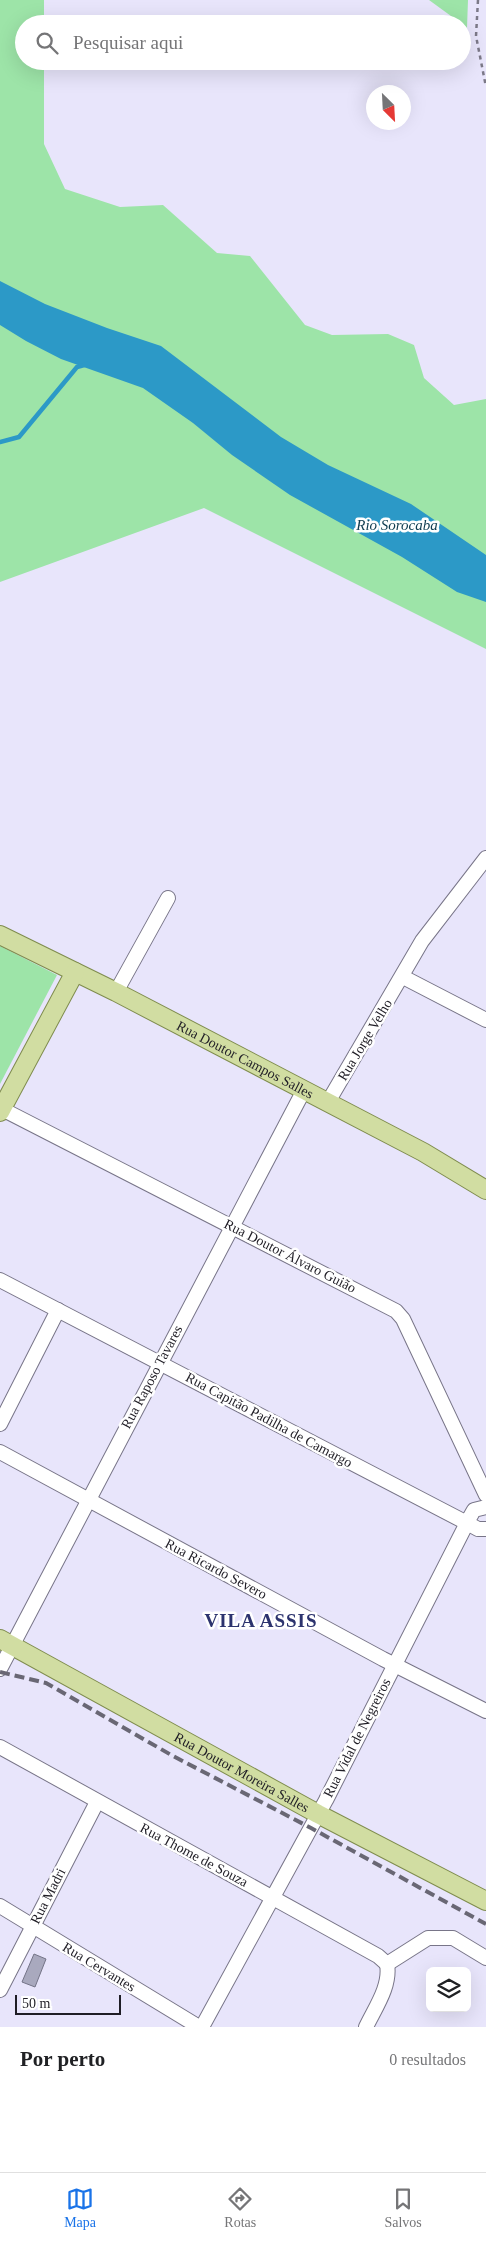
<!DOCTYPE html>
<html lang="pt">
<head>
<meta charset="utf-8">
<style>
	:root { --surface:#fff; --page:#f6f6f6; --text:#202124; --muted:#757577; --line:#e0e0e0; --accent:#1a73e8 }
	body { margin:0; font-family:"Times New Roman",serif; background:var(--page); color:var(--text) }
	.controls { position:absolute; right:15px; bottom:15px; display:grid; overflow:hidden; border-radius:8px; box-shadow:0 5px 20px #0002 }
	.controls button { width:45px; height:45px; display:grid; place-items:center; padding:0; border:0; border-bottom:1px solid var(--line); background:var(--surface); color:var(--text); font:25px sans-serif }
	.compass { position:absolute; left:366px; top:85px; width:45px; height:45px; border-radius:50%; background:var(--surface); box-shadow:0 5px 20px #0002; rotate:156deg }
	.scale { position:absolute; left:15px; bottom:12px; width:106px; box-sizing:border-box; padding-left:5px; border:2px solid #1f1d25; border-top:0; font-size:14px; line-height:18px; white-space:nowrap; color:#1f1d25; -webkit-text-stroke:4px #fff; paint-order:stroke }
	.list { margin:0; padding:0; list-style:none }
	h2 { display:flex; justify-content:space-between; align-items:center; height:65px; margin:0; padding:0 20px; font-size:21px }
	h2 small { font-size:16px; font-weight:400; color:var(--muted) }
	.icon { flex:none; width:28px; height:28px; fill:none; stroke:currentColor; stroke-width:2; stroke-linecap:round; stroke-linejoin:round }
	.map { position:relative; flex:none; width:486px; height:2027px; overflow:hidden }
	.search { position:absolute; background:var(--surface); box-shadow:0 5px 20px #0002; left:15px; right:15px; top:15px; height:55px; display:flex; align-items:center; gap:12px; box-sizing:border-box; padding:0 18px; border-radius:28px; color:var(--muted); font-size:19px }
	.sheet { height:145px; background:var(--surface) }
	nav { display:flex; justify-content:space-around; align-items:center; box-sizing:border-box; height:70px; border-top:1px solid var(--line); background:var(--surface); font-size:14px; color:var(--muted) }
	nav a { display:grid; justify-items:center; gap:2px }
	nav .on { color:var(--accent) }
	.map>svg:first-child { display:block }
</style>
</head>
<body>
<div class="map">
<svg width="486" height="2027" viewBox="0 0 486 2027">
	<rect width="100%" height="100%" fill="#e8e5fb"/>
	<g fill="#9de4a8">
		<path d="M0,0H44V24H24V61H44V144L65,189L120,207L163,205L217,253L250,256L305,325L332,335L388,334L414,345L424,378L454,405L486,399V649L204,508L0,582Z"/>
		<path d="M429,0H468L467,28L462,24Z"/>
		<path d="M0,946L57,975L0,1084Z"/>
	</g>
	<path fill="#2c99c7" d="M0,281L45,304L107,328L161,346L281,437L328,465L411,504L486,555V602L457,592L402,557L290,495L232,455L193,423L143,388L61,359L26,341L0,325Z"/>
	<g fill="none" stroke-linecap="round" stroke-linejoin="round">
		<path stroke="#2c99c7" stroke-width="4.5" d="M0,442L19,437L77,367L88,364"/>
	</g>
	<path fill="#a9a9be" stroke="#747487" d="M34,1954L46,1959L35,1987L22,1982Z"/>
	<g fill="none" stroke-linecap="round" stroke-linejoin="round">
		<g stroke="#787588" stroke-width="16">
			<g id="minor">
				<path d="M403,977L486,1020"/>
				<path d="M116,992L168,898"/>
				<path d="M328,1102L422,941L486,858"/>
				<path d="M0,1108L396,1311L403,1319L486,1495"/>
				<path d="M0,1280L467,1523L478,1529H486"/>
				<path d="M0,1424L58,1310"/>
				<path d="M0,1452L383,1659L486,1711"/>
				<path d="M0,1669L304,1090"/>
				<path d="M0,1747L378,1956L387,1964"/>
				<path d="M0,1906L199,2027"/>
				<path d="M387,1964L428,1938H453L486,1958"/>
				<path d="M0,1990L97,1802"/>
				<path d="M202,2027L326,1800L470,1517L474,1510L486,1507"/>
				<path d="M366,2027C375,2008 391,1986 387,1964"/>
			</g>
		</g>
		<g stroke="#7f8c4e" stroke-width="20">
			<g id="major">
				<path id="s1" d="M0,935L116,992L423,1152L486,1190"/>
				<path d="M0,1112L75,972"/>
				<path id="s2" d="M0,1639L318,1814L486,1901"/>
			</g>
		</g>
		<path stroke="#7c7988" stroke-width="2.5" stroke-dasharray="4 4" stroke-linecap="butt" d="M478,0L476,36L486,87"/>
		<use href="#minor" stroke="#fff" stroke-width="14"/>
		<use href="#major" stroke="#d1dda2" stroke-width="18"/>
		<path stroke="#696774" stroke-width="4" stroke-dasharray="10 5" stroke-linecap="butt" d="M0,1672L46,1683L173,1756L311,1828L486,1924"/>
	</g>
	<g text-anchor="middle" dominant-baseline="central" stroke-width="5" stroke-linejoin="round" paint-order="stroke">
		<g font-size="14" fill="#1f1d25" stroke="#fff">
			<text transform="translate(365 1040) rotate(-59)">Rua Jorge Velho</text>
			<text stroke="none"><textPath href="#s1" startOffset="275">Rua Doutor Campos Salles</textPath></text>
			<text transform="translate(290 1256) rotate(27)">Rua Doutor Álvaro Guião</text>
			<text transform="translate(152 1377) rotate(-62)">Rua Raposo Tavares</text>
			<text transform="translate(269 1420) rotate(28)">Rua Capitão Padilha de Camargo</text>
			<text transform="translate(216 1569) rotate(28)">Rua Ricardo Severo</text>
			<text transform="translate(357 1738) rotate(-63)">Rua Vidal de Negreiros</text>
			<text stroke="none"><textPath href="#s2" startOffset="276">Rua Doutor Moreira Salles</textPath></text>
			<text transform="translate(194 1855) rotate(28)">Rua Thome de Souza</text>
			<text transform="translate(48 1896) rotate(-63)">Rua Madri</text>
			<text transform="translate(99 1967) rotate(31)">Rua Cervantes</text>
		</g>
		<g font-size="15" font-style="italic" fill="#0e3b4f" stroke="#fff">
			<text x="397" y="525">Rio Sorocaba</text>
		</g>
		<g font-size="19" font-weight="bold" letter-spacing="1" fill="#2c336e" stroke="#fff">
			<text x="261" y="1620">VILA ASSIS</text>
		</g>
	</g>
</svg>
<div class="controls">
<button><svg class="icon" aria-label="layers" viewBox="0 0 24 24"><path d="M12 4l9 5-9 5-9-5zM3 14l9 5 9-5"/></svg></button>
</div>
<svg class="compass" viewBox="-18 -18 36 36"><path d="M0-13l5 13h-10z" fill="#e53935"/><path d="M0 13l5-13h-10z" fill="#757577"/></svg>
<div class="scale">50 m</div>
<div class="search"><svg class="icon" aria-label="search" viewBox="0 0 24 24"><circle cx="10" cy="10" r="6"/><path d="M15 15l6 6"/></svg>Pesquisar aqui</div>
</div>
<section class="sheet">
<h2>Por perto<small>0 resultados</small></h2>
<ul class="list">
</ul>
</section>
<nav>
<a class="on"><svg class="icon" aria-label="map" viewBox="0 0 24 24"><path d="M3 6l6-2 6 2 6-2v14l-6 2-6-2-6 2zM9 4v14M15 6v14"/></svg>Mapa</a>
<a><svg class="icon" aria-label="directions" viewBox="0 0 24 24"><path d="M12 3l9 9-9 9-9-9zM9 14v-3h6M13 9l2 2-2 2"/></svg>Rotas</a>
<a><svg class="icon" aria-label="saved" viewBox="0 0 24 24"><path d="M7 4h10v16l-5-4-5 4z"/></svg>Salvos</a>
</nav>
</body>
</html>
